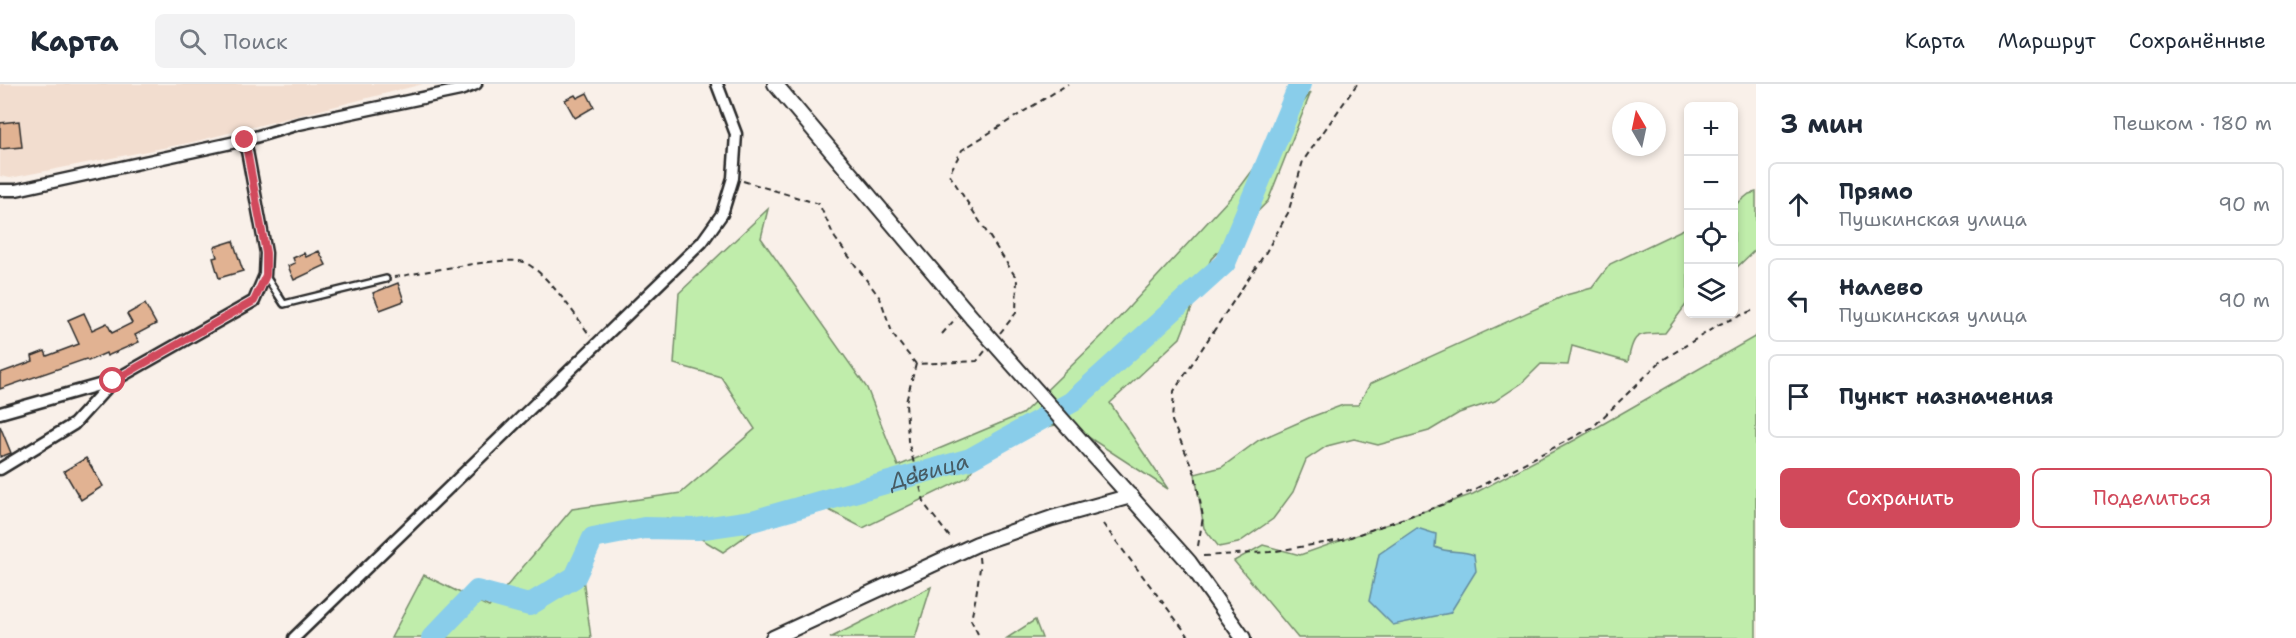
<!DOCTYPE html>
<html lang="ru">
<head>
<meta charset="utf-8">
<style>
	:root { --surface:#fff; --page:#f2f2f3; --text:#1f2937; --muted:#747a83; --line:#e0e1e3; --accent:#d1495b }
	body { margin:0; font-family:"Shantell Sans",sans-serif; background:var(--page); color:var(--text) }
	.controls { position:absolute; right:18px; top:18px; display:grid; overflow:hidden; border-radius:9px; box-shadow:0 3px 9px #0003 }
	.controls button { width:54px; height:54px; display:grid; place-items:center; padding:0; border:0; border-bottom:2px solid var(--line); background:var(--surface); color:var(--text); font:30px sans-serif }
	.compass { position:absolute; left:1612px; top:18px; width:54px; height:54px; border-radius:50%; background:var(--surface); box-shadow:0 3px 9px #0003; rotate:351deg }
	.stop { position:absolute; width:18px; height:18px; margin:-14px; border:4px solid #d1495b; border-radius:50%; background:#fff }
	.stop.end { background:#d1495b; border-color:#fff; box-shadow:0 2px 6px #0008 }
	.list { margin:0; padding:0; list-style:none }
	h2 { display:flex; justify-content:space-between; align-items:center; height:78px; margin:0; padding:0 24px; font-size:26px }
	h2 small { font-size:20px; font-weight:400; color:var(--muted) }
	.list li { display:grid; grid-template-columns:39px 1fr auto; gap:18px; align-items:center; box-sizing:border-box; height:84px; margin:0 12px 12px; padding:0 12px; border:2px solid var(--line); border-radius:9px }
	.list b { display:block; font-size:22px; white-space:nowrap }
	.list p { margin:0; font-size:20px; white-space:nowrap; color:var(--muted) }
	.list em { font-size:20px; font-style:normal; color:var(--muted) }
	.actions { display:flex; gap:12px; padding:18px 24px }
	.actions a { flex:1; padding:14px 0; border:2px solid var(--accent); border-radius:9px; text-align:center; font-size:21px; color:var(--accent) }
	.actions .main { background:var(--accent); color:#fff }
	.icon { flex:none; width:33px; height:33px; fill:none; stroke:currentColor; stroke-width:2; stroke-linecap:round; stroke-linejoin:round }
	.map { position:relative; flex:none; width:1756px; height:554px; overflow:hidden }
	header { display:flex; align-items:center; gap:36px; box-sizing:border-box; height:84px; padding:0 30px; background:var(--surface); border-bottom:2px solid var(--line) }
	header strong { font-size:28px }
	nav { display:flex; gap:33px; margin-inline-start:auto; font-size:21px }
	.search { width:420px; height:54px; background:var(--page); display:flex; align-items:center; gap:15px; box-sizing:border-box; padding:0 21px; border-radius:9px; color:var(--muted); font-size:22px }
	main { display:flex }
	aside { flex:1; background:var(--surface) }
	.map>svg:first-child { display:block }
</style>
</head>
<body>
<header>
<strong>Карта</strong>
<div class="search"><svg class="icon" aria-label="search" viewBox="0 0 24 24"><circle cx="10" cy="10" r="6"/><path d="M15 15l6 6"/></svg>Поиск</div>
<nav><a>Карта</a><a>Маршрут</a><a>Сохранённые</a></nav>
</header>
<main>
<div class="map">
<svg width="1756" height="554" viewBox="0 0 1756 554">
	<rect width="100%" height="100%" fill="#f9f0e9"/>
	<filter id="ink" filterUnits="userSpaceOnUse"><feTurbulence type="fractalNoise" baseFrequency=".0167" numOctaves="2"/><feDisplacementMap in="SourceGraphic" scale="12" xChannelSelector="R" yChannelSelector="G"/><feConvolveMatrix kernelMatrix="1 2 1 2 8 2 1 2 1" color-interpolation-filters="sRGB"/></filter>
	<g filter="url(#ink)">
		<path fill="#f2ddcf" d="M0,0H423L193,58L10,94L0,92Z"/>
		<g fill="#c0edab" stroke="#768c6b" stroke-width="1.5">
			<path d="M1311,8L1268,117L1211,175L1180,254L1110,319L1168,405L1067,339L991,353L968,393L863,444L802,412L723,468L667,434L579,464L591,554H391L424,491L489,523L572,425L681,409L755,345L721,293L674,280L679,209L768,125L761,154L867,304L898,382L1022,330L1106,248L1241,102Z"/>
			<path d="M1756,108V165L1734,186V122L1749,110Z"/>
			<path d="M1688,143V218L1665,249C1637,250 1633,248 1628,278L1572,262L1568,281L1541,280L1522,299L1495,317L1459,329L1429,347L1378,361L1354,355L1327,362L1306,376L1293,408L1273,435L1238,459L1219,463L1204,444L1195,390L1222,383L1259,356L1311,333L1343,321H1358L1370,300L1566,211L1592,204L1610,180Z"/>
			<path d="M1756,252V554H1298L1234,477L1263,461L1300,471L1473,410L1575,356Z"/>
			<path d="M931,503L915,554H830Z"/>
			<path d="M1035,536L1042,554H1007Z"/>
		</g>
		<path fill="#89cdea" stroke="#638c9e" stroke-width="1.5" d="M1417,444L1436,450L1435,463C1449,470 1460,465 1474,471L1476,487L1450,529L1393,541L1369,517L1379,470Z"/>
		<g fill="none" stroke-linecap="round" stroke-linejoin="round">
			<path stroke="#89cdea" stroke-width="22" id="s1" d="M432,554L477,507L529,521L575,493L593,454L644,444L697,445L752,437L970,375L1072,318L1225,179L1300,0"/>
		</g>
		<g fill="#e1b292" stroke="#2b2b2b" stroke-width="1.5">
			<path d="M587,9L594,23L575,34L565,16L575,11L577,14Z"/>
			<path d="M19,37L22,63L0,65V39Z"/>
			<path d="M233,157L243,187L219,194L213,174L217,173L214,163Z"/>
			<path d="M319,167L326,181L294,196L288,182L295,179L293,174L304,169L306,173Z"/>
			<path d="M398,199L404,217L380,226L373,209Z"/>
			<path d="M145,220L156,240L135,251L139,258L107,272L106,269L88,277L86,275L0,305V289L33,277L32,272L45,267L47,272L79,260L68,236L84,229L92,246L107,239L112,249L132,239L127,230Z"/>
			<path d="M0,342L11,369L0,373Z"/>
			<path d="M86,374L103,402L81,416L64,387Z"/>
		</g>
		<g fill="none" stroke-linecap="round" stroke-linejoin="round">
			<g stroke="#2b2b2b" stroke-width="10">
				<path id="service" d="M265,191L284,220L386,195"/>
			</g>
			<g stroke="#2b2b2b" stroke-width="15">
				<g id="minor">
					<path d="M0,106H16L245,56L299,40L460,6L476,0"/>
					<path d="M0,329L113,297L254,217L265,191L266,169L245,56"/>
					<path d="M0,385L74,340L113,297"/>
					<path d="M294,554L702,158L722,130L733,94L736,50L717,0"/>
				</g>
			</g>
			<g stroke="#2b2b2b" stroke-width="18">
				<g id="tertiary">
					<path d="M775,0L972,234"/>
					<path d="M1087,364L1189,478L1243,554"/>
					<path d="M773,554L977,460L1052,434L1131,412"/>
				</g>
			</g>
			<g stroke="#2b2b2b" stroke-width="2" stroke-dasharray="6 4.5" stroke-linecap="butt">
				<path d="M743,97L819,120L835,154L880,214L893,251L916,280L977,277L985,267"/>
				<path d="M394,193C417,190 510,170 526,179C546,189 577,232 590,252"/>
				<path d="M1000,249L1016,229L1017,195L949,90L962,66L1068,0"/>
				<path d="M942,250L956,234"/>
				<path d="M916,280L906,318L908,357L925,421L952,456"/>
				<path d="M1103,440L1190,554"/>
				<path d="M1198,462L1203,433L1195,390L1172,337L1174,307L1266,168L1288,129L1303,77L1357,0"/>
				<path d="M1203,472L1270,468L1342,456L1450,418L1593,343L1661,277L1720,240L1756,225"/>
				<path d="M979,473L980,484L976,512L971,536L980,554"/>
			</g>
			<use href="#service" stroke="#fff" stroke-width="5"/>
			<use href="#minor" stroke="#fff" stroke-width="10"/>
			<use href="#tertiary" stroke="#fff" stroke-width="14"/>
			<g stroke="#2b2b2b" stroke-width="18" stroke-linecap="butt">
				<path id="tertiary-bridge" d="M972,234L1087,364"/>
			</g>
			<use href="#tertiary-bridge" stroke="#fff" stroke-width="14"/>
		</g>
	</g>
	<g fill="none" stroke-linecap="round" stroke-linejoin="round" filter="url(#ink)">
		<path stroke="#d1495b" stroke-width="8" d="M113,297L254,217L266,191V169L245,56"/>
	</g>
	<g text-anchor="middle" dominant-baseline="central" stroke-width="6" stroke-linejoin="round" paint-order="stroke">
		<g font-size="22" font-style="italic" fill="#475c64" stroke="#fff">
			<text stroke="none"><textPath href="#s1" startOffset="560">Девица</textPath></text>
		</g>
	</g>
</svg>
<div class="controls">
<button>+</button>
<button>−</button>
<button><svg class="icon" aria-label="locate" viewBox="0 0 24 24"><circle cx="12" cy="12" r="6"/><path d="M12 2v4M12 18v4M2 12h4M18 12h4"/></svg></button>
<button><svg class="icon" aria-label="layers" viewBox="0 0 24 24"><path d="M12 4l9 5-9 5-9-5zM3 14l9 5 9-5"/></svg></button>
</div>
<svg class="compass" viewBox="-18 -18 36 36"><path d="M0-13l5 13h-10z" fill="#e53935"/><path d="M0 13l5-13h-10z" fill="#747a83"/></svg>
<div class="stop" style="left:113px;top:297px"></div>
<div class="stop end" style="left:245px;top:56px"></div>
</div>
<aside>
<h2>3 мин<small>Пешком · 180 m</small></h2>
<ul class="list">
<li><svg class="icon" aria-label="ahead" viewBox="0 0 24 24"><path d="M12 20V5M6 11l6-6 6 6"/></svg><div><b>Прямо</b><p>Пушкинская улица</p></div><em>90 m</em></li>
<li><svg class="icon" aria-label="left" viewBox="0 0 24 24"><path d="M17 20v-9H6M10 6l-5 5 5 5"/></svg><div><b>Налево</b><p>Пушкинская улица</p></div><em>90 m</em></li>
<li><svg class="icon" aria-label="arrive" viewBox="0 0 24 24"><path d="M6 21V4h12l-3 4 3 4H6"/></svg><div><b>Пункт назначения</b></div></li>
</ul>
<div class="actions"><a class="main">Сохранить</a><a>Поделиться</a></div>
</aside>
</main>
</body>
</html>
